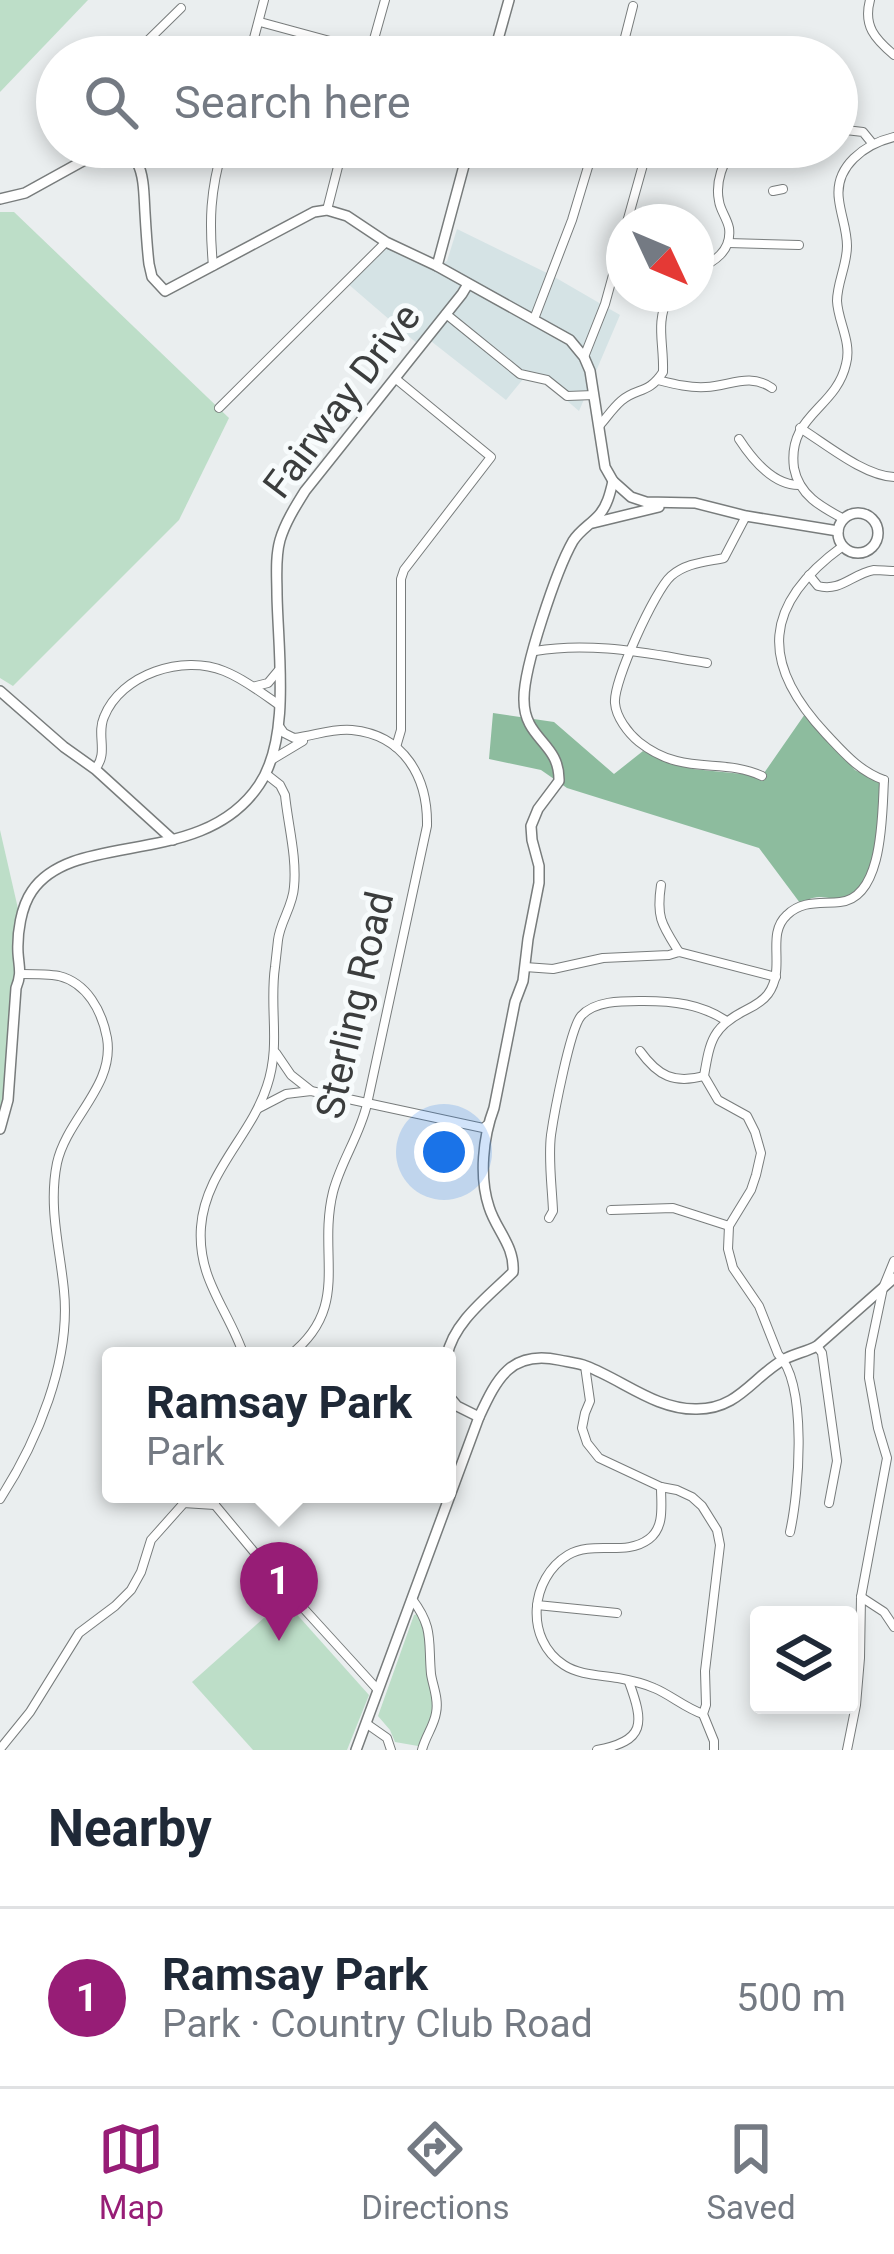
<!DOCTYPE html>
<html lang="en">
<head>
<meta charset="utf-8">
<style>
	:root { --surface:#fff; --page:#f2f2f3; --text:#1f2937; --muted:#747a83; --line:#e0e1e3; --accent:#971d76 }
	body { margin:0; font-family:Roboto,sans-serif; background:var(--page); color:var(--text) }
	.controls { position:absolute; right:36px; bottom:36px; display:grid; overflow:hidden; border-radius:12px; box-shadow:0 6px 18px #0003 }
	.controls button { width:108px; height:108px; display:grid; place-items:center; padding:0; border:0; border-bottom:3px solid var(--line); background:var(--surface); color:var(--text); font:60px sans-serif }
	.compass { position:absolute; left:606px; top:204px; width:108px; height:108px; border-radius:50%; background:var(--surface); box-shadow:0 6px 18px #0003; rotate:134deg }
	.you { position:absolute; left:444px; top:1152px; width:42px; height:42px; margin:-30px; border:9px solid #fff; border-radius:50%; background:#1a73e8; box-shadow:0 0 0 18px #1a73e833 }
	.badge { display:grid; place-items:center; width:78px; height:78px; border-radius:50%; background:var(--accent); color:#fff; font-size:39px; font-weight:700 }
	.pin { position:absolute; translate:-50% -99px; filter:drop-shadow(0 3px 6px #0008) }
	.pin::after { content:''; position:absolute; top:63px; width:42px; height:36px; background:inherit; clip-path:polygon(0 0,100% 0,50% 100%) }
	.popup { position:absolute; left:102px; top:1347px; width:354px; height:156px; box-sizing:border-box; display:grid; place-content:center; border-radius:12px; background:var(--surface); filter:drop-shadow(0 3px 9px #0005); font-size:39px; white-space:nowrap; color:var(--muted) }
	.popup b { font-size:45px; color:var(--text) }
	.popup::after { content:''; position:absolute; left:50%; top:100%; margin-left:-24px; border:24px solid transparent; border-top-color:var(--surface) }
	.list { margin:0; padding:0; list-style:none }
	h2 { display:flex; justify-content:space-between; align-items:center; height:156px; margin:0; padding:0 48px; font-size:51px }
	h2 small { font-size:39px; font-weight:400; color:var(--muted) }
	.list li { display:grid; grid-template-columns:78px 1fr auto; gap:36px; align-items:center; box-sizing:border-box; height:180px; padding:0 48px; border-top:3px solid var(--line) }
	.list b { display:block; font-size:45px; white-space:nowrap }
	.list p { margin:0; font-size:39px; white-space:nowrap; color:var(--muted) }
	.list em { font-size:39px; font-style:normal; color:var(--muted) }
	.icon { flex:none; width:66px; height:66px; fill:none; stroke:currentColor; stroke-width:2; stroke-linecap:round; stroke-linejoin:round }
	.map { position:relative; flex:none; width:894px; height:1750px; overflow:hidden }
	.search { position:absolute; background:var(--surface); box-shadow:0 6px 18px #0003; left:36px; right:36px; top:36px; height:132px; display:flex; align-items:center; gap:30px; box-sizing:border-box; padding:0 42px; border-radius:66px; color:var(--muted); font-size:45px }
	.sheet { height:336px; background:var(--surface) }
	nav { display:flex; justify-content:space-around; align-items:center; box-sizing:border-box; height:168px; border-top:3px solid var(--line); background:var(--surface); font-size:33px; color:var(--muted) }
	nav a { display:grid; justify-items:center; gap:6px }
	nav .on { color:var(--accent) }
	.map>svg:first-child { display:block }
</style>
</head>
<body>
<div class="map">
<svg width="894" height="1750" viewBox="0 0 894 1750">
	<rect width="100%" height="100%" fill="#eaeeef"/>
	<path fill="#d5e3e5" d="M457,229L551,275L620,315L579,411L544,381L524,378L506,400L427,338L420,346L347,283L386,242L438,266L447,261Z"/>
	<g fill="#bddec8">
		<path d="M0,0H88L0,92Z"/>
		<path d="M0,212H14L229,418L179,520L13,686L0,678Z"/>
		<path d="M0,830L19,913V973L6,1100L0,1122Z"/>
		<path d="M284,1600L369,1695L347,1750H253L192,1682Z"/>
		<path d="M417,1614L426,1624L435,1707L418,1746L395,1742L390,1730L378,1716L414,1615Z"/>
	</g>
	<path fill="#8dbc9e" d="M493,713L554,722L614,774L643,751L693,769L762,776L805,714L855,770L882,783C878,813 880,887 847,898C837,902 829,896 819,897C812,897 806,901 800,903L759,848L567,788L541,770L489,759Z"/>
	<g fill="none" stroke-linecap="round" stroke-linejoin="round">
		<g stroke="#787c7c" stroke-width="10">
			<g id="minor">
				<path d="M870,0C863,26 875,39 894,55"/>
				<path d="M260,22L389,57"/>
				<path d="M131,57L181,8"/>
				<path d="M249,57L264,0"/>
				<path d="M369,57L385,0"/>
				<path d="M620,57L633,6"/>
				<path d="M673,57L675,47"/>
				<path d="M837,129L863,132L872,143"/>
				<path d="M773,191L783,189"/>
				<path d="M327,210L343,147"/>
				<path d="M627,222L648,147"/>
				<path d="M728,243L799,245"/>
				<path d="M213,266C209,221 210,191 223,147"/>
				<path d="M696,270C714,262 732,251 729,228C727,218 720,210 719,201C715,182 723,161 735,147"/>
				<path d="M446,314L520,374L547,380L567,396L594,395"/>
				<path d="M534,319L572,220L594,147"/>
				<path d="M584,357L605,304L624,235"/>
				<path d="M396,379L491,457L404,570L401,579V730L396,747"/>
				<path d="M658,380C674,384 689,388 706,387C730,386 749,372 772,388"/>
				<path d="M219,408L386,242"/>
				<path d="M600,425C607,417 613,408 621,401C637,387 648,395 663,372C664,341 655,325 669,294"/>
				<path d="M800,428C826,444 864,476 894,477"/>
				<path d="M739,439C752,459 774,486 800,485"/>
				<path d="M746,516L724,558C705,562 686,563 671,576C655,590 613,682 615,703C616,717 628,733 639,742C683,777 721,757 762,776"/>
				<path d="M844,519C821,507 799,495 794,468C787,415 836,409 846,364C852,342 838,322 837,301C837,283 847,265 847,246C847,230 841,216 839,200C834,166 865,144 894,137"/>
				<path d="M843,546C763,604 759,663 826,734C844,753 859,771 884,780"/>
				<path d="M809,575L818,586C841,592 852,574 874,570C877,570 891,571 894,571"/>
				<path d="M535,651C593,641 649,654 707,663"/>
				<path d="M256,686L268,683L278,671"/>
				<path d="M279,726L284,733L294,738C314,736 332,728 352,730C404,735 428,777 427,826L367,1104C360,1135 341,1161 333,1192C317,1257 352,1307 289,1356"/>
				<path d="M273,759L303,741"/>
				<path d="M95,769C109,753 96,735 104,717C121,674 183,654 224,671C244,679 262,693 279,705"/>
				<path d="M661,885C656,918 662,925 679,952"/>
				<path d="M525,967L553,969L603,958L669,955L679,952L776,977"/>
				<path d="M640,1051C658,1076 674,1084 704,1076"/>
				<path d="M276,1053L291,1075L310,1090"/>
				<path d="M259,1108L286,1094L311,1091L483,1128L488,1124"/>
				<path d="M611,1210L673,1208L729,1226"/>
				<path d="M549,1218L553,1211C552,1186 548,1159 551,1135C554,1114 570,1029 581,1016C595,1000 624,1001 644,1001C673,1001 700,1004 725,1020"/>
				<path d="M817,1346L822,1353L837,1461L829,1503"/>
				<path d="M244,1356C229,1310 197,1280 201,1227C205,1172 251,1136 267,1086C281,1045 269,1008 275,967C276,958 277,949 278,940C280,922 293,906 294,887C297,857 288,825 285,795L280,785L266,774"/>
				<path d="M585,1366L590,1401L585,1413L582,1428L587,1443L599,1458L661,1487L677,1490L692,1497L702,1506L717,1530L720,1545L705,1671L706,1705L703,1714L714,1741V1750"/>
				<path d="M661,1487C661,1505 665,1527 649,1539C625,1557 594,1540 568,1555C530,1578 524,1639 564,1665C579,1675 600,1675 618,1678C629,1680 643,1683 654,1688C671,1695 685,1708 703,1714"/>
				<path d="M213,1494L215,1505L274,1576L378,1690"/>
				<path d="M0,1499C37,1442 71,1361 64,1291C60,1248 48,1207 57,1163C67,1118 115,1086 107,1038C102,1011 87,983 59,976C48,974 34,974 22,974"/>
				<path d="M183,1503L215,1505"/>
				<path d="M790,1532C799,1492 808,1384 778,1354L759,1306L733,1268L728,1249L729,1226L751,1190L756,1175L761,1153L755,1132L747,1116L718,1100L704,1076C710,1041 712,1027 746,1010C754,1006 763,1001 768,994C787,968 765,935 787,915C802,900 821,904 840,902C884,898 882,812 884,780"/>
				<path d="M861,1597L884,1612L894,1627"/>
				<path d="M412,1599C434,1628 428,1641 431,1674C433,1687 439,1699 436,1713C434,1726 425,1737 422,1750"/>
				<path d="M537,1605L617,1613"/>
				<path d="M367,1724L387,1738L391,1750"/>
				<path d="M0,1749L30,1712L79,1633L115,1606L131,1590L141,1572L151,1540L192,1494"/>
				<path d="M597,1750C646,1741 644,1723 629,1682"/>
				<path d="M847,1750L856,1705L860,1658L861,1597L887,1458L878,1428L869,1378L870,1350L883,1288L894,1261"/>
			</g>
		</g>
		<g stroke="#787c7c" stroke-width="12">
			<g id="tertiary">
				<path d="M493,57L509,0"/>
				<path d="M0,199L25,193L101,151C146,142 143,182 145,213C146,230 147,247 149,264L152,277L165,291L314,212L327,210L347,216L386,242L437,266L570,340L584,357L590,371L605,467L613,481L631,497L646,502L695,503L746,516L838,531"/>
				<path d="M437,266L469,147"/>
				<circle cx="858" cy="533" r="20"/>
				<path d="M593,523L659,507"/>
				<path d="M0,691L64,747L95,769L173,840"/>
				<path d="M0,1129L8,1100L16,988C22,973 19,968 18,953C17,933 21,907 32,891C74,829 202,870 259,785C291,738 278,651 277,595C277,577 275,558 280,540C285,523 295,507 305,491L462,294L468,284"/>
				<path d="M447,1356C453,1322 490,1295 513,1272C515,1246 496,1230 489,1207C479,1177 483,1137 494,1108L515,1002L523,981L528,939L539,883V866L532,840L531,826L538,809L559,781C560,742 524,740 524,700C523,668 557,569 573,541C580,530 590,525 599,515C607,506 610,494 613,481"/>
				<path d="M447,1394L457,1406L479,1417"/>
			</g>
		</g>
		<g stroke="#787c7c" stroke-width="12">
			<path id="secondary" d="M356,1750L479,1417C497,1378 511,1350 559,1360C568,1362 578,1363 586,1366C623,1380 656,1410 697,1409C738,1409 752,1378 783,1360C793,1354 806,1352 817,1346L894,1278"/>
		</g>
		<use href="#minor" stroke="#fff" stroke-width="8"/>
		<use href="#tertiary" stroke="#fff" stroke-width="9"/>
		<use href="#secondary" stroke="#fff" stroke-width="9"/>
	</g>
	<g text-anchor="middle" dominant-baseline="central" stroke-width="10" stroke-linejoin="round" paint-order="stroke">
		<g font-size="39" fill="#3b3d3d" stroke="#f7fbfc">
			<text transform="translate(342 401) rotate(-53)">Fairway Drive</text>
			<text transform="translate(355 1005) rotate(-77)">Sterling Road</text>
		</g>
	</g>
</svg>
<div class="controls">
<button><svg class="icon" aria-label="layers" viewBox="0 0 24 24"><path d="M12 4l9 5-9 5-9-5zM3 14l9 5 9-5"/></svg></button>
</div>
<svg class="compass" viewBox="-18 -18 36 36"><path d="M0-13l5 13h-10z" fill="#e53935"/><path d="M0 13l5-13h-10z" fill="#747a83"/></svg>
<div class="you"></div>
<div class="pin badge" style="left:279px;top:1641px">1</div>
<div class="popup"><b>Ramsay Park</b>Park</div>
<div class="search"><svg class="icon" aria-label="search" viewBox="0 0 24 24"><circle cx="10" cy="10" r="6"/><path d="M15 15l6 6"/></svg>Search here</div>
</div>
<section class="sheet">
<h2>Nearby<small></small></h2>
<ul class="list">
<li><span class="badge">1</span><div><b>Ramsay Park</b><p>Park · Country Club Road</p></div><em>500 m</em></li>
</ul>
</section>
<nav>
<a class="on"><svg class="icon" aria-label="map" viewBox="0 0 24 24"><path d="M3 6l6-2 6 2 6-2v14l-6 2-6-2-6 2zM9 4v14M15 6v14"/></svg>Map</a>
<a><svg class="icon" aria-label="directions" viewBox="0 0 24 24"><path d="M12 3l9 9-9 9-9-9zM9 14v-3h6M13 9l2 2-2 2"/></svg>Directions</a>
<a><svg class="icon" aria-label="saved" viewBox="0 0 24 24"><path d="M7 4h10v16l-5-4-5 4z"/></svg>Saved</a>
</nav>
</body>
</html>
